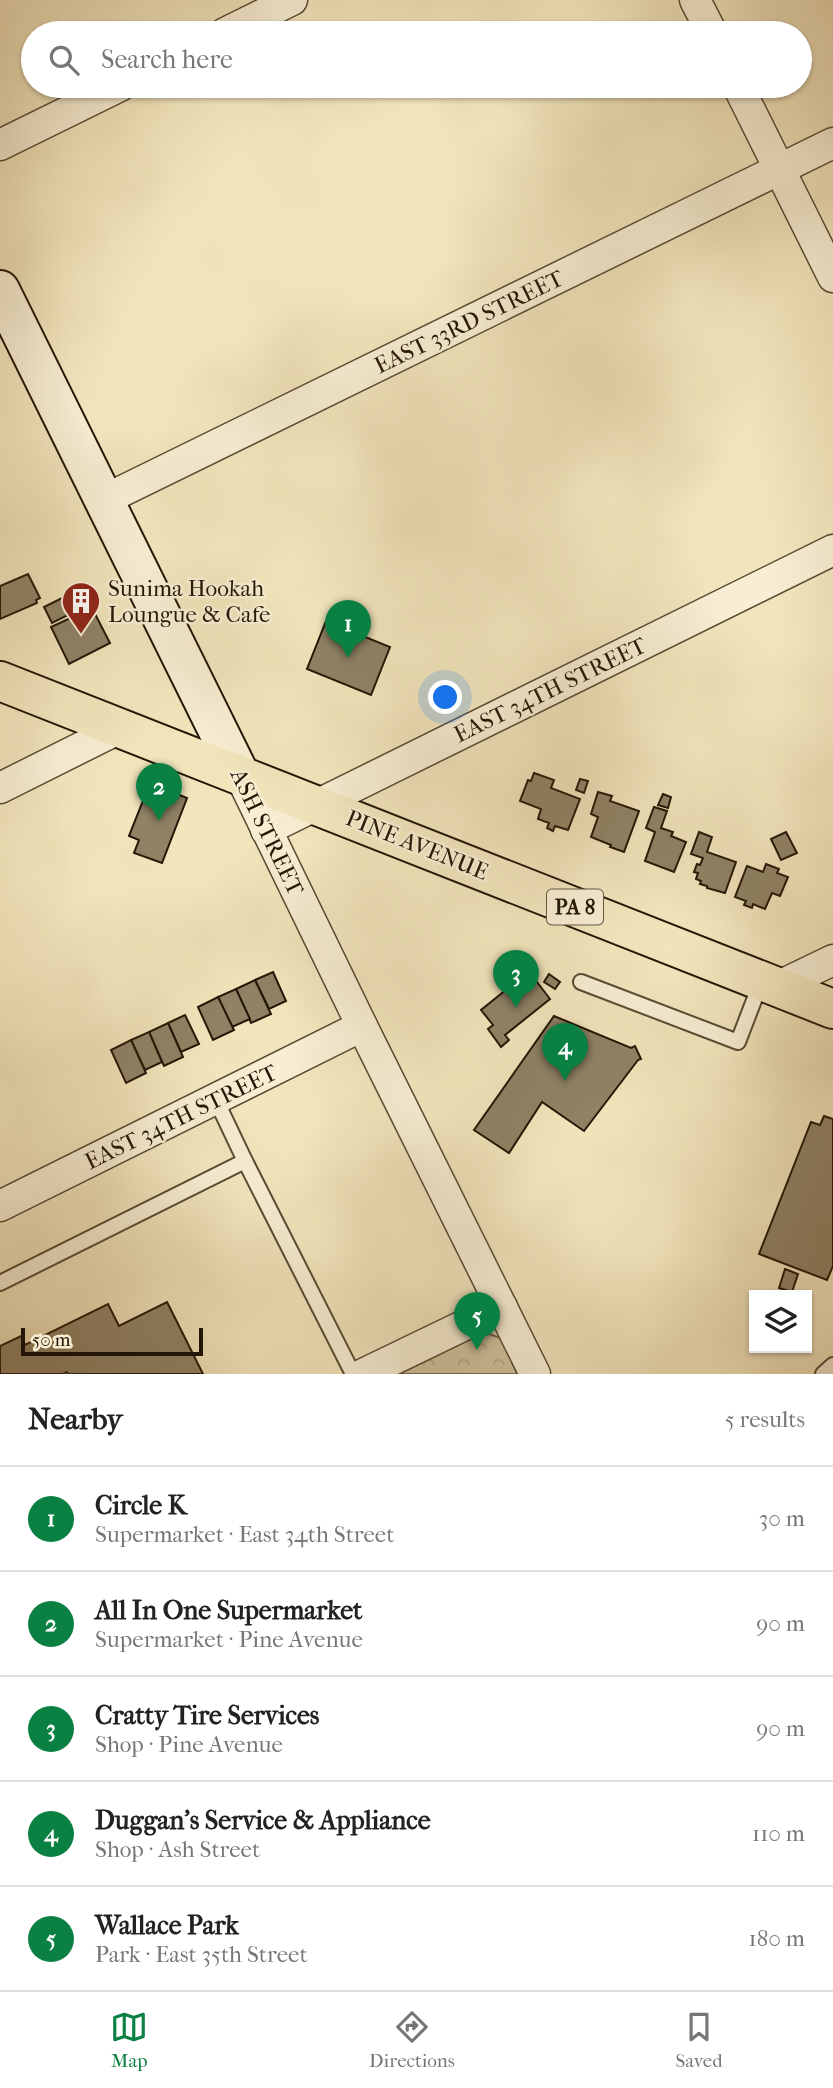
<!DOCTYPE html>
<html lang="en">
<head>
<meta charset="utf-8">
<style>
	:root { --surface:#fff; --page:#f6f6f6; --text:#222; --muted:#767676; --line:#e0e0e0; --accent:#0b8043 }
	body { margin:0; font-family:"IM FELL French Canon",serif; background:var(--page); color:var(--text) }
	.controls { position:absolute; right:21px; bottom:21px; display:grid; overflow:hidden; border-radius:0px; box-shadow:0 2px 5px #0004 }
	.controls button { width:63px; height:63px; display:grid; place-items:center; padding:0; border:0; border-bottom:2px solid var(--line); background:var(--surface); color:var(--text); font:35px sans-serif }
	.scale { position:absolute; left:21px; bottom:18px; width:182px; box-sizing:border-box; padding-left:7px; border:4px solid #241606; border-top:0; font-size:19px; line-height:24px; white-space:nowrap; color:#241606; -webkit-text-stroke:5px #f7eed3; paint-order:stroke }
	.you { position:absolute; left:446px; top:698px; width:24px; height:24px; margin:-18px; border:5px solid #fff; border-radius:50%; background:#1a73e8; box-shadow:0 0 0 10px #1a73e833 }
	.badge { display:grid; place-items:center; width:46px; height:46px; border-radius:50%; background:var(--accent); color:#fff; font-size:23px; font-weight:700 }
	.pin { position:absolute; translate:-50% -58px; filter:drop-shadow(0 2px 4px #0008) }
	.pin::after { content:''; position:absolute; top:37px; width:24px; height:21px; background:inherit; clip-path:polygon(0 0,100% 0,50% 100%) }
	.list { margin:0; padding:0; list-style:none }
	h2 { display:flex; justify-content:space-between; align-items:center; height:91px; margin:0; padding:0 28px; font-size:30px }
	h2 small { font-size:23px; font-weight:400; color:var(--muted) }
	.list li { display:grid; grid-template-columns:46px 1fr auto; gap:21px; align-items:center; box-sizing:border-box; height:105px; padding:0 28px; border-top:2px solid var(--line) }
	.list b { display:block; font-size:26px; white-space:nowrap }
	.list p { margin:0; font-size:23px; white-space:nowrap; color:var(--muted) }
	.list em { font-size:23px; font-style:normal; color:var(--muted) }
	.icon { flex:none; width:38px; height:38px; fill:none; stroke:currentColor; stroke-width:2; stroke-linecap:round; stroke-linejoin:round }
	.map { position:relative; flex:none; width:833px; height:1374px; overflow:hidden }
	.search { position:absolute; background:var(--surface); box-shadow:0 2px 5px #0004; left:21px; right:21px; top:21px; height:77px; display:flex; align-items:center; gap:18px; box-sizing:border-box; padding:0 24px; border-radius:38px; color:var(--muted); font-size:26px }
	.sheet { height:616px; background:var(--surface) }
	nav { display:flex; justify-content:space-around; align-items:center; box-sizing:border-box; height:98px; border-top:2px solid var(--line); background:var(--surface); font-size:19px; color:var(--muted) }
	nav a { display:grid; justify-items:center; gap:4px }
	nav .on { color:var(--accent) }
	.map>svg:first-child { display:block }
</style>
</head>
<body>
<div class="map">
<svg width="833" height="1374" viewBox="0 0 833 1374">
	<defs>
		<pattern id="forest-crowns" width="20" height="18" patternUnits="userSpaceOnUse" patternTransform="scale(1.75)"><rect width="20" height="18" fill="#cfc29d"/><path d="M2 6a3 3 0 1 1 6 0M12 15a3 3 0 1 1 6 0" fill="none" stroke="#b2a686"/></pattern>
	</defs>
	<rect width="100%" height="100%" fill="#f2e5bc"/>
	<filter id="stains"><feTurbulence type="fractalNoise" baseFrequency=".00286" numOctaves="4"/><feColorMatrix values="0 0 0 0 .2 0 0 0 0 .09 0 0 0 0 .02 0 0 0 .5 -.17"/></filter>
	<radialGradient id="worn" r=".72"><stop offset=".6" stop-color="#630" stop-opacity="0"/><stop offset="1" stop-color="#630" stop-opacity=".3"/></radialGradient>
	<path fill="url(#forest-crowns)" stroke="#7a6c52" stroke-width="2" d="M484,1332L503,1339L517,1374H399Z"/>
	<g fill="#8f8265" stroke="#241606" stroke-width="2">
		<path d="M28,574L40,598L36,600L37,603L0,619V586Z"/>
		<path d="M68,595L76,611L52,623L44,607Z"/>
		<path d="M92,608L110,643L69,664L51,627Z"/>
		<path d="M326,621L390,647L371,695L307,669Z"/>
		<path d="M534,773L554,780L551,788L580,799L568,830L555,826L553,831L547,828L549,823L538,819L541,809L520,801L528,780L531,781Z"/>
		<path d="M580,779L588,781L584,793L576,790Z"/>
		<path d="M150,783L187,798L162,863L134,853L139,840L129,836Z"/>
		<path d="M598,792L612,796L610,801L639,811L624,852L610,847L611,845L591,837L598,817L591,814Z"/>
		<path d="M663,794L671,797L668,808L658,805Z"/>
		<path d="M654,807L667,811L661,828L673,832L671,836L686,842L674,872L645,861L655,832L646,828Z"/>
		<path d="M699,832L712,837L707,852L736,862L725,893L707,888V886L700,884L701,881L696,879L698,873L694,872L697,864L700,865L703,858L691,854Z"/>
		<path d="M786,832L797,853L781,860L771,839Z"/>
		<path d="M766,864L779,869L777,873L788,877L780,896L772,893L765,909L753,904L752,908L744,905L746,901L735,897L747,866L763,872Z"/>
		<path d="M527,969L550,999L505,1035L509,1040L501,1047L488,1029L493,1025L481,1010L507,989L505,986Z"/>
		<path d="M273,972L286,1001L269,1009L255,980Z"/>
		<path d="M549,974L560,982L555,989L544,982Z"/>
		<path d="M255,980L271,1014L251,1023L236,989Z"/>
		<path d="M236,989L250,1019L232,1027L218,997Z"/>
		<path d="M218,997L234,1030L213,1040L198,1007Z"/>
		<path d="M185,1015L199,1044L181,1052L168,1023Z"/>
		<path d="M554,1016L631,1048L635,1046L641,1059L638,1060L584,1131L542,1102L509,1153L474,1130Z"/>
		<path d="M168,1023L183,1057L164,1066L149,1032Z"/>
		<path d="M149,1032L162,1062L145,1070L131,1040Z"/>
		<path d="M131,1040L146,1073L126,1083L111,1050Z"/>
		<path d="M824,1116L833,1119V1266L827,1280L759,1254L811,1122L820,1125Z"/>
		<path d="M785,1269L798,1274L792,1292L779,1288Z"/>
		<path d="M167,1302L203,1374H68L67,1372L63,1374H0V1346L21,1336L25,1345L108,1304L119,1326Z"/>
	</g>
	<g fill="none" stroke-linecap="round" stroke-linejoin="round">
		<g stroke="#584a34" stroke-width="18">
			<g id="lane">
				<path d="M581,982L738,1042L761,982"/>
				<path d="M245,1161L353,1374"/>
				<path d="M0,1283L245,1161L216,1100"/>
				<path d="M823,1374L833,1365"/>
			</g>
		</g>
		<g stroke="#584a34" stroke-width="33">
			<g id="street">
				<path d="M695,0L712,33"/>
				<path d="M225,33L292,0"/>
				<path d="M738,86L833,277"/>
				<path d="M0,145L120,86"/>
				<path d="M104,500L833,143"/>
				<path d="M240,775L362,1026L535,1374"/>
				<path d="M0,788L120,728"/>
				<path d="M266,830L833,550"/>
				<path d="M777,987L833,960"/>
				<path d="M0,1206L362,1026"/>
				<path d="M363,1374L502,1307"/>
			</g>
		</g>
		<g stroke="#241606" stroke-width="42">
			<path id="secondary" d="M0,290L240,775"/>
		</g>
		<g stroke="#241606" stroke-width="42">
			<path id="primary" d="M0,681L833,1009"/>
		</g>
		<use href="#lane" stroke="#f7eed3" stroke-width="14"/>
		<use href="#street" stroke="#f7eed3" stroke-width="30"/>
		<use href="#secondary" stroke="#f7eed3" stroke-width="38"/>
		<use href="#primary" stroke="#f2e5bc" stroke-width="38"/>
	</g>
	<defs>
		<g id="building-pin" transform="scale(2.0125)"><path d="M0 17L-7.5 6A9.5 9.5 0 1 1 7.5 6Z" fill="#8f2418" stroke="#f7eed3"/><path d="M-4-6H4V6H1V3H-1V6H-4ZM-2.5-4.3h1.7v1.8h-1.7ZM.8-4.3h1.7v1.8H.8ZM-2.5-1h1.7V.8h-1.7ZM.8-1h1.7V.8H.8Z" fill="#fff"/></g>
	</defs>
	<g fill-rule="evenodd">
		<use href="#building-pin" x="81" y="601"/>
	</g>
	<g text-anchor="middle" dominant-baseline="central" stroke-width="5" stroke-linejoin="round" paint-order="stroke">
		<rect fill="#f7eed3" stroke="#635744" stroke-width="2" x="547" y="889.5" width="56" height="35" rx="5"/>
		<g font-size="21" font-weight="bold" fill="#241606">
			<text x="575" y="907">PA 8</text>
		</g>
		<g font-size="23" fill="#241606" stroke="#f7eed3">
			<text transform="translate(469 322) rotate(-26)">EAST 33RD STREET</text>
			<text transform="translate(550 690) rotate(-26)">EAST 34TH STREET</text>
			<text transform="translate(267 832) rotate(64)">ASH STREET</text>
			<text transform="translate(417 845) rotate(22)">PINE AVENUE</text>
			<text transform="translate(181 1117) rotate(-26)">EAST 34TH STREET</text>
		</g>
		<g font-size="23" fill="#241606" stroke="#f7eed3" text-anchor="start">
			<text x="108" y="588">Sunima Hookah<tspan x="108" dy="26">Loungue &amp; Cafe</tspan></text>
		</g>
	</g>
	<rect width="100%" height="100%" filter="url(#stains)"/>
	<rect width="100%" height="100%" fill="url(#worn)"/>
</svg>
<div class="controls">
<button><svg class="icon" aria-label="layers" viewBox="0 0 24 24"><path d="M12 4l9 5-9 5-9-5zM3 14l9 5 9-5"/></svg></button>
</div>
<div class="scale">50 m</div>
<div class="you"></div>
<div class="pin badge" style="left:348px;top:658px">1</div>
<div class="pin badge" style="left:159px;top:821px">2</div>
<div class="pin badge" style="left:516px;top:1008px">3</div>
<div class="pin badge" style="left:565px;top:1081px">4</div>
<div class="pin badge" style="left:477px;top:1350px">5</div>
<div class="search"><svg class="icon" aria-label="search" viewBox="0 0 24 24"><circle cx="10" cy="10" r="6"/><path d="M15 15l6 6"/></svg>Search here</div>
</div>
<section class="sheet">
<h2>Nearby<small>5 results</small></h2>
<ul class="list">
<li><span class="badge">1</span><div><b>Circle K</b><p>Supermarket · East 34th Street</p></div><em>30 m</em></li>
<li><span class="badge">2</span><div><b>All In One Supermarket</b><p>Supermarket · Pine Avenue</p></div><em>90 m</em></li>
<li><span class="badge">3</span><div><b>Cratty Tire Services</b><p>Shop · Pine Avenue</p></div><em>90 m</em></li>
<li><span class="badge">4</span><div><b>Duggan's Service &amp; Appliance</b><p>Shop · Ash Street</p></div><em>110 m</em></li>
<li><span class="badge">5</span><div><b>Wallace Park</b><p>Park · East 35th Street</p></div><em>180 m</em></li>
</ul>
</section>
<nav>
<a class="on"><svg class="icon" aria-label="map" viewBox="0 0 24 24"><path d="M3 6l6-2 6 2 6-2v14l-6 2-6-2-6 2zM9 4v14M15 6v14"/></svg>Map</a>
<a><svg class="icon" aria-label="directions" viewBox="0 0 24 24"><path d="M12 3l9 9-9 9-9-9zM9 14v-3h6M13 9l2 2-2 2"/></svg>Directions</a>
<a><svg class="icon" aria-label="saved" viewBox="0 0 24 24"><path d="M7 4h10v16l-5-4-5 4z"/></svg>Saved</a>
</nav>
</body>
</html>
